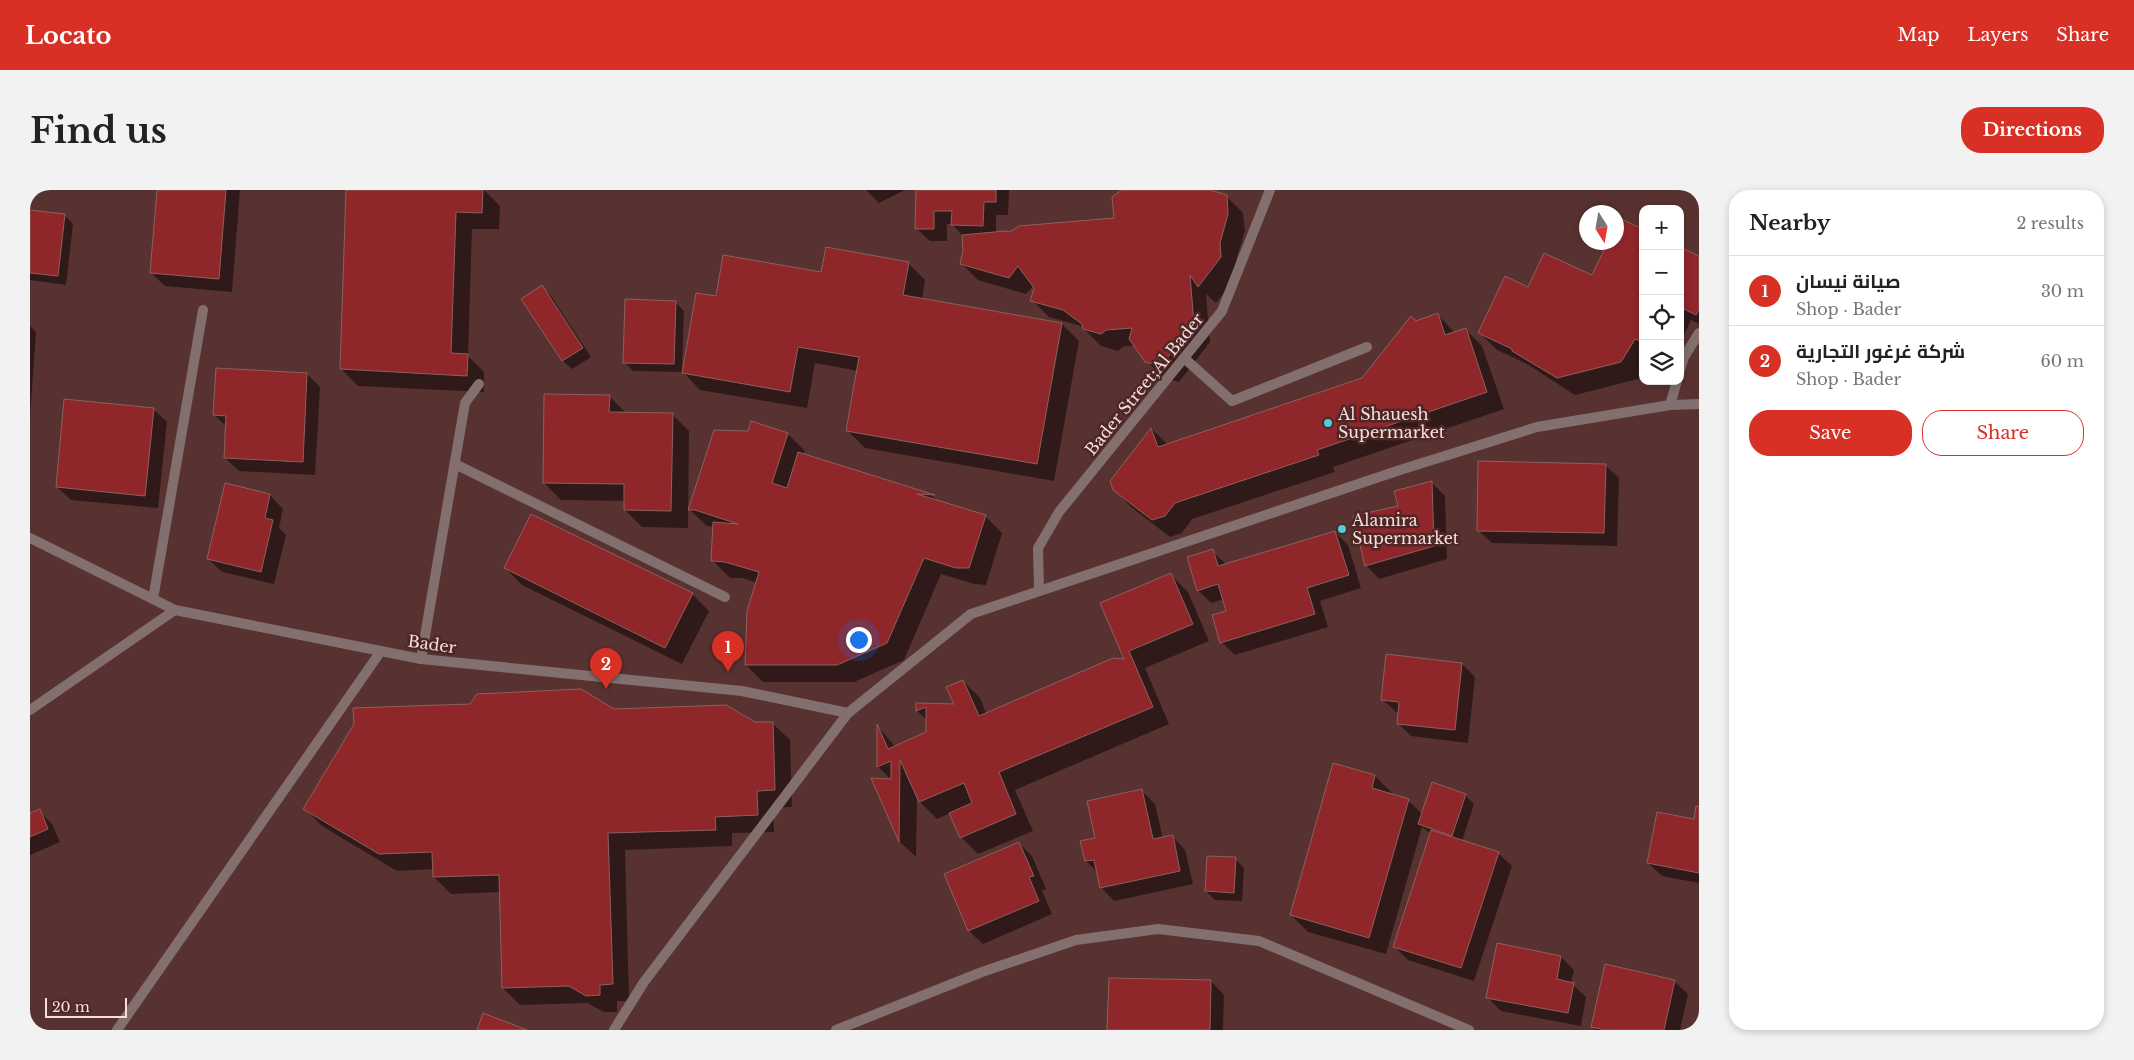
<!DOCTYPE html>
<html lang="en">
<head>
<meta charset="utf-8">
<style>
	:root { --surface:#fff; --page:#f2f2f2; --text:#222; --muted:#767676; --line:#e0e0e0; --accent:#d93025 }
	body { margin:0; font-family:"Libre Baskerville",Cairo,serif; background:var(--page); color:var(--text) }
	.controls { position:absolute; right:15px; top:15px; display:grid; overflow:hidden; border-radius:10px; box-shadow:0 2px 8px #0003 }
	.controls button { width:45px; height:45px; display:grid; place-items:center; padding:0; border:0; border-bottom:1px solid var(--line); background:var(--surface); color:var(--text); font:25px sans-serif }
	.compass { position:absolute; left:1549px; top:15px; width:45px; height:45px; border-radius:50%; background:var(--surface); box-shadow:0 2px 8px #0003; rotate:169deg }
	.scale { position:absolute; left:15px; bottom:12px; width:82px; box-sizing:border-box; padding-left:5px; border:2px solid #f7dedc; border-top:0; font-size:14px; line-height:18px; white-space:nowrap; color:#f7dedc; -webkit-text-stroke:4px #4d2726; paint-order:stroke }
	.you { position:absolute; left:828px; top:449px; width:18px; height:18px; margin:-12px; border:4px solid #fff; border-radius:50%; background:#1a73e8; box-shadow:0 0 0 8px #1a73e833 }
	.badge { display:grid; place-items:center; width:32px; height:32px; border-radius:50%; background:var(--accent); color:#fff; font-size:16px; font-weight:700 }
	.pin { position:absolute; translate:-50% -41px; filter:drop-shadow(0 1px 2px #0008) }
	.pin::after { content:''; position:absolute; top:26px; width:18px; height:15px; background:inherit; clip-path:polygon(0 0,100% 0,50% 100%) }
	.list { margin:0; padding:0; list-style:none }
	h2 { display:flex; justify-content:space-between; align-items:center; height:65px; margin:0; padding:0 20px; font-size:21px }
	h2 small { font-size:16px; font-weight:400; color:var(--muted) }
	.list li { display:grid; grid-template-columns:32px 1fr auto; gap:15px; align-items:center; box-sizing:border-box; height:70px; padding:0 20px; border-top:1px solid var(--line) }
	.list b { display:block; font-size:19px; white-space:nowrap }
	.list p { margin:0; font-size:16px; white-space:nowrap; color:var(--muted) }
	.list em { font-size:16px; font-style:normal; color:var(--muted) }
	.actions { display:flex; gap:10px; padding:15px 20px }
	.actions a { flex:1; padding:11px 0; border:1px solid var(--accent); border-radius:20px; text-align:center; font-size:18px; color:var(--accent) }
	.actions .main { background:var(--accent); color:#fff }
	.icon { flex:none; width:28px; height:28px; fill:none; stroke:currentColor; stroke-width:2; stroke-linecap:round; stroke-linejoin:round }
	.map { position:relative; flex:none; width:1669px; height:840px; overflow:hidden; border-radius:20px }
	header { display:flex; align-items:center; gap:30px; box-sizing:border-box; height:70px; padding:0 25px; background:var(--accent); color:#fff }
	header strong { font-size:24px }
	nav { display:flex; gap:28px; margin-inline-start:auto; font-size:18px }
	.intro { display:flex; align-items:center; justify-content:space-between; box-sizing:border-box; height:120px; padding:0 30px }
	h1 { margin:0; font-size:35px }
	.button { padding:12px 22px; border-radius:20px; background:var(--accent); color:#fff; font-size:18px; font-weight:700 }
	main { display:flex; gap:30px; padding:0 30px }
	aside { flex:1; background:var(--surface); border-radius:20px; box-shadow:0 2px 8px #0003 }
	.map>svg:first-child { display:block }
</style>
</head>
<body>
<header>
<strong>Locato</strong>
<nav><a>Map</a><a>Layers</a><a>Share</a></nav>
</header>
<div class="intro"><h1>Find us</h1><a class="button">Directions</a></div>
<main>
<div class="map">
<svg width="1669" height="840" viewBox="0 0 1669 840">
	<rect width="100%" height="100%" fill="#583230"/>
	<g fill="#0007">
		<path d="M129,0H210L202,102L135,96L121,83Z"/>
		<path d="M318,0H454L470,16L469,39H442L438,166L454,182V202L328,196L311,179Z"/>
		<path d="M836,0H875L849,13Z"/>
		<path d="M887,0H979L978,25H966V43L981,44L1085,29L1093,0H1175L1196,6L1213,23L1215,41L1206,70L1208,84L1186,113L1176,104L1180,152L1149,192L1134,188L1116,171L1105,156H1094L1088,161L1071,156L1051,136L1019,127L1002,110L1006,98L1004,95L996,104L948,90L931,73L935,62L933,46L922,34H917V51H900L886,38Z"/>
		<path d="M0,21L34,25L43,34L36,95L0,90Z"/>
		<path d="M1613,41V181L1608,189L1545,205L1497,174L1467,160L1450,143L1498,98L1562,87L1586,52Z"/>
		<path d="M1650,59L1669,68V134L1661,130L1650,153Z"/>
		<path d="M878,73L895,90L892,110L1032,134L1049,151L1024,291L835,258L818,241L828,181L785,173L777,218L670,200L653,182L603,181L594,172L645,112L654,121L652,178L654,179L687,108L792,83Z"/>
		<path d="M512,97L521,106L561,167L542,179L533,171Z"/>
		<path d="M1408,125L1425,143L1435,139L1452,156L1474,219L1303,277L1305,282L1162,329L1152,343L1140,347L1101,317L1084,299L1081,291L1122,239L1138,255L1333,189L1386,132Z"/>
		<path d="M0,136L6,142L0,228Z"/>
		<path d="M277,184L290,197L285,285L209,281L195,268L197,237L184,225Z"/>
		<path d="M579,206L596,223L642,224L659,241L658,338L612,337L595,320V311L531,310L514,293Z"/>
		<path d="M123,219L137,232L128,318L41,310L27,297Z"/>
		<path d="M758,244L775,261L773,265L901,305L908,312L955,326L972,343L956,395L944,394L911,384L874,470L824,492H733L716,475L727,393L713,388H700L683,371L684,337L677,336L660,320Z"/>
		<path d="M1575,275L1589,288L1587,356L1462,353L1448,340Z"/>
		<path d="M1402,293L1415,306L1417,369L1349,389L1336,375L1369,317Z"/>
		<path d="M196,295L240,305L253,319L249,338L256,345L244,394L192,382L178,369Z"/>
		<path d="M1305,342L1318,355L1331,398L1290,411L1298,437L1205,465L1191,452L1198,422L1194,409L1181,413L1168,400L1182,361L1196,374Z"/>
		<path d="M475,378L662,404L679,421L652,474L492,395Z"/>
		<path d="M1141,385L1158,402L1179,451L1115,478L1139,534L985,600L1003,641L948,664L931,647L920,623L907,629L890,612L887,604L886,667L870,652L843,590H862L848,577V537L866,557L897,543V530L887,521L888,515H925L933,491L950,508L956,523L1096,470L1072,414Z"/>
		<path d="M1432,474L1445,487L1438,553L1381,546L1368,533L1369,523L1366,522L1352,509Z"/>
		<path d="M584,520L725,534L742,533L760,550L762,617L743,618L744,642L702,643V656L595,660L599,811H587V822H574L557,813L490,815L473,798L470,702L421,704L404,687V679L367,681L292,636L275,619Z"/>
		<path d="M1345,586L1362,603L1361,605L1378,610L1392,624L1435,605L1444,614L1432,651L1468,663L1482,676L1444,791L1378,770L1364,756L1401,644L1392,637L1356,764L1278,742L1261,725Z"/>
		<path d="M1112,601L1125,614L1133,649L1142,646L1155,660L1163,694L1084,711L1071,697L1068,683L1056,671L1067,649Z"/>
		<path d="M1669,618V693L1632,686L1618,673L1665,630Z"/>
		<path d="M9,621L22,634L30,652L0,665V625Z"/>
		<path d="M989,653L1002,666L1016,699L1012,701L1022,724L953,754L939,741L915,685Z"/>
		<path d="M1205,669L1214,678L1212,711L1185,710L1176,701Z"/>
		<path d="M1531,767L1544,780L1541,793L1556,807L1551,836L1471,821L1457,807Z"/>
		<path d="M1181,791L1194,805L1193,840H1079Z"/>
		<path d="M1644,791L1658,804L1650,840H1566L1562,837Z"/>
	</g>
	<g fill="#8f262a" stroke="#8c615e">
		<path d="M127,0H196L189,89L120,83Z"/>
		<path d="M316,0H453L452,23L426,22L421,163L438,164L437,186L310,179Z"/>
		<path d="M886,0H966V12H954L953,36L921,35L922,21H904V39H885Z"/>
		<path d="M1092,0H1180L1197,5L1198,24L1190,53L1191,67L1168,97L1160,85L1164,134L1131,176L1115,172L1099,149L1102,138L1076,140L1071,144L1053,139L1052,134L1033,120L1000,111L1004,98L988,76L979,88L930,74L933,61L932,45L975,41L980,42L989,36L1084,28L1082,7Z"/>
		<path d="M0,20L35,24L28,86L0,83Z"/>
		<path d="M1589,28L1613,39V152L1605,149L1591,172L1527,188L1482,161V159L1448,143L1475,86L1498,97L1514,63L1562,85L1578,52H1586V34Z"/>
		<path d="M796,57L879,72L873,105L1032,133L1007,274L816,241L829,167L768,157L760,202L652,183L666,103L686,106L693,65L791,82Z"/>
		<path d="M1650,57L1669,66V120L1666,125L1650,117Z"/>
		<path d="M512,95L553,158L532,171L491,109Z"/>
		<path d="M595,109L646,111L644,174L593,173Z"/>
		<path d="M1408,123L1415,145L1436,138L1457,202L1287,260L1289,265L1145,313L1135,326L1122,330L1083,300L1080,291L1121,238L1128,257L1332,188L1381,126L1386,131Z"/>
		<path d="M186,178L277,183L273,272L194,268L196,226L183,225Z"/>
		<path d="M514,204L580,205L579,222L643,223L641,321L594,320V294L513,293Z"/>
		<path d="M34,209L124,218L115,306L26,297Z"/>
		<path d="M721,231L758,243L742,293L757,298L768,262L905,305L887,304L956,325L939,378H926L894,368L857,453L807,475H715L717,421L729,382L695,372L681,371L683,332L708,334L665,320H658L684,240L718,241Z"/>
		<path d="M1448,271L1576,274L1574,343L1447,341Z"/>
		<path d="M1402,291L1404,356L1335,376L1323,326L1368,316L1364,301Z"/>
		<path d="M195,293L240,304L235,328L243,330L231,382L177,369Z"/>
		<path d="M501,324L663,403L635,458L474,378Z"/>
		<path d="M1305,341L1319,385L1277,398L1285,424L1190,453L1182,425L1196,421L1188,394L1167,401L1157,367L1183,359L1188,376Z"/>
		<path d="M1141,383L1163,434L1099,461L1123,517L969,582L986,624L930,648L919,623L942,613L934,593L889,612L870,570L869,652L841,588L861,589V571L847,577V534L858,559L896,542V517L886,521V513L924,514L916,497L933,490L949,526L1083,468L1094,469L1070,413Z"/>
		<path d="M1356,464L1432,473L1425,540L1367,534L1369,512L1351,510Z"/>
		<path d="M551,499L584,519L696,515L725,532H743L745,600L727,601L728,625L685,627L686,640L578,643L583,794L570,795V805L556,806L539,796L472,798L469,685L403,687L402,662L349,664L273,619L324,534L323,518L440,514L447,504Z"/>
		<path d="M1303,573L1345,585L1342,598L1379,609L1339,748L1260,725Z"/>
		<path d="M1402,592L1436,604L1422,646L1388,634Z"/>
		<path d="M1112,599L1123,649L1143,645L1150,681L1070,698L1064,670L1055,671L1050,651L1065,648L1057,611Z"/>
		<path d="M1666,616L1669,617V683L1617,673L1627,622L1664,629Z"/>
		<path d="M10,619L18,639L0,647V623Z"/>
		<path d="M1401,640L1469,662L1431,778L1363,757Z"/>
		<path d="M989,652L1004,686L999,687L1009,711L938,741L914,684Z"/>
		<path d="M1177,666L1206,667L1204,703L1175,701Z"/>
		<path d="M1467,753L1531,766L1527,789L1544,793L1538,823L1456,808Z"/>
		<path d="M1575,774L1645,790L1634,840H1575L1561,837Z"/>
		<path d="M1079,788L1181,790L1180,840H1077Z"/>
		<path d="M453,823L497,840H447Z"/>
	</g>
	<g fill="none" stroke-linecap="round" stroke-linejoin="round">
		<g stroke="#836f6d" stroke-width="10">
			<path d="M1154,168L1202,211L1337,157"/>
			<path d="M425,274L695,407"/>
			<path d="M391,469L435,213L449,194"/>
		</g>
		<g stroke="#836f6d" stroke-width="10">
			<path d="M1650,180L1654,167L1669,143"/>
			<path d="M1640,215L1647,191"/>
			<path d="M0,348L145,420L391,469L712,501L818,523"/>
			<path d="M1009,399L1008,358L1029,322L1192,121L1240,0"/>
			<path d="M123,409L173,120"/>
			<path d="M0,520L145,420"/>
			<path d="M87,840L351,461"/>
			<path d="M584,840L614,792L818,523L941,424L1370,280L1507,237L1640,215L1669,214"/>
			<path d="M806,840L952,782L1046,750L1128,739L1229,751L1439,840"/>
		</g>
	</g>
	<g fill="#52ccd6" stroke="#4d2726" stroke-width="2">
		<circle cx="1298" cy="233" r="5"/>
		<circle cx="1312" cy="339" r="5"/>
	</g>
	<g text-anchor="middle" dominant-baseline="central" stroke-width="5" stroke-linejoin="round" paint-order="stroke">
		<g font-size="16" fill="#f7dedc" stroke="#4d2726">
			<text transform="translate(1114 194) rotate(-51)">Bader Street;Al Bader</text>
			<text transform="translate(402 454) rotate(8)">Bader</text>
		</g>
		<g font-size="16" fill="#f7dedc" stroke="#4d2726" text-anchor="start">
			<text x="1308" y="224">Al Shauesh<tspan x="1308" dy="18">Supermarket</tspan></text>
			<text x="1322" y="330">Alamira<tspan x="1322" dy="18">Supermarket</tspan></text>
		</g>
	</g>
</svg>
<div class="controls">
<button>+</button>
<button>−</button>
<button><svg class="icon" aria-label="locate" viewBox="0 0 24 24"><circle cx="12" cy="12" r="6"/><path d="M12 2v4M12 18v4M2 12h4M18 12h4"/></svg></button>
<button><svg class="icon" aria-label="layers" viewBox="0 0 24 24"><path d="M12 4l9 5-9 5-9-5zM3 14l9 5 9-5"/></svg></button>
</div>
<svg class="compass" viewBox="-18 -18 36 36"><path d="M0-13l5 13h-10z" fill="#e53935"/><path d="M0 13l5-13h-10z" fill="#767676"/></svg>
<div class="scale">20 m</div>
<div class="you"></div>
<div class="pin badge" style="left:698px;top:482px">1</div>
<div class="pin badge" style="left:576px;top:499px">2</div>
</div>
<aside>
<h2>Nearby<small>2 results</small></h2>
<ul class="list">
<li><span class="badge">1</span><div><b>صيانة نيسان</b><p>Shop · Bader</p></div><em>30 m</em></li>
<li><span class="badge">2</span><div><b>شركة غرغور التجارية</b><p>Shop · Bader</p></div><em>60 m</em></li>
</ul>
<div class="actions"><a class="main">Save</a><a>Share</a></div>
</aside>
</main>
</body>
</html>
